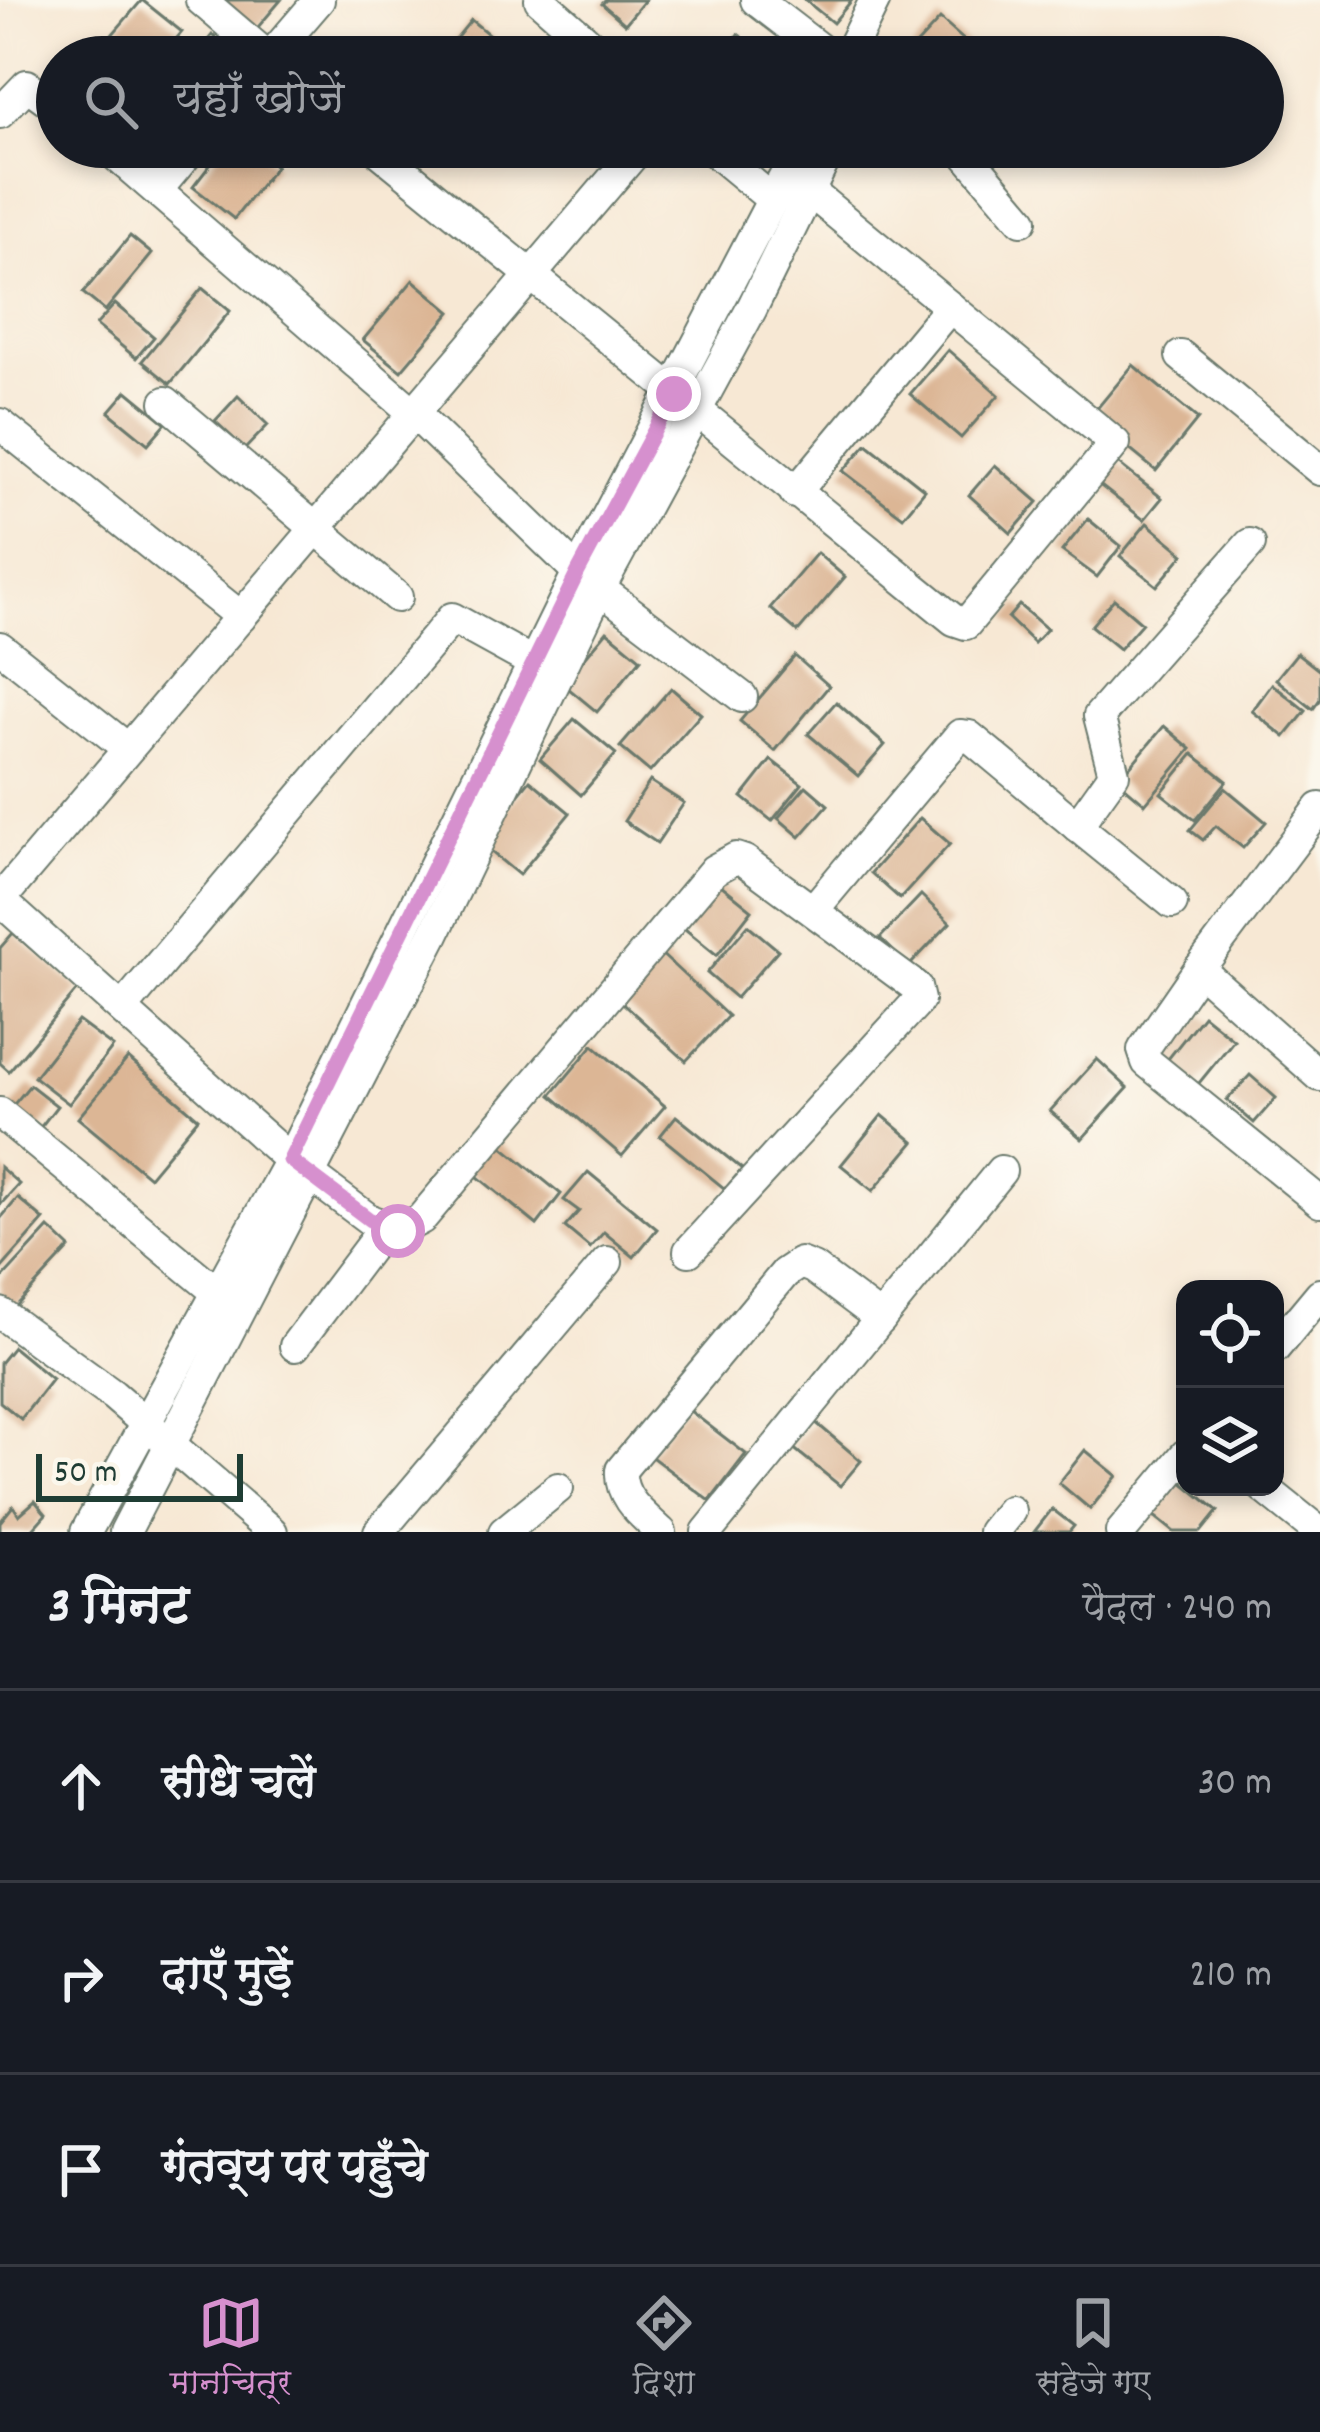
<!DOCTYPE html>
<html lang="hi">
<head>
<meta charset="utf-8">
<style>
	:root { --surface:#171b24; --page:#242831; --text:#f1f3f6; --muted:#9ea1a6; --line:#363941; --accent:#d690ce }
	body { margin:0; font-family:Dekko,"Playpen Sans Deva",sans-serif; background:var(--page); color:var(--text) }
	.controls { position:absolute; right:36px; bottom:36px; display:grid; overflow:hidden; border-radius:24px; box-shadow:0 6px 18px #0003 }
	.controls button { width:108px; height:108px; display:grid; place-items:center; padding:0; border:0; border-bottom:3px solid var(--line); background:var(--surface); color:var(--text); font:60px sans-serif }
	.scale { position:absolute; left:36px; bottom:30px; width:207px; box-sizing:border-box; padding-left:12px; border:6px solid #1f3d34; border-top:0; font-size:33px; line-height:42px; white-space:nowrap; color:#1f3d34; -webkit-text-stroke:9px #fbf7ec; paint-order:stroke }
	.stop { position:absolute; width:36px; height:36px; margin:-27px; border:9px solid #d690ce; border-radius:50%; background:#fff }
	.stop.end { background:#d690ce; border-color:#fff; box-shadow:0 3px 12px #0008 }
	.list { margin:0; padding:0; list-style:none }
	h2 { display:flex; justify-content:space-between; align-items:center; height:156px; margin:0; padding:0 48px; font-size:51px }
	h2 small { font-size:39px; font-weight:400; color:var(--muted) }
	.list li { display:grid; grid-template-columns:78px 1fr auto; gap:36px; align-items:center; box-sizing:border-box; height:192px; padding:0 48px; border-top:3px solid var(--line) }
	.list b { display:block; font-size:45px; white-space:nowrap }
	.list em { font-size:39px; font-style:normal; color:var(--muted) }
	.icon { flex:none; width:66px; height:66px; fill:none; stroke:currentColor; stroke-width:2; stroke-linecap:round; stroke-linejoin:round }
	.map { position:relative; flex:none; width:1320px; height:1532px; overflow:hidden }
	.search { position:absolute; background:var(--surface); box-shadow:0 6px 18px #0003; left:36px; right:36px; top:36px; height:132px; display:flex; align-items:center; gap:30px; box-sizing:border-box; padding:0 42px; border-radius:66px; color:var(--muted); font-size:45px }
	.sheet { height:732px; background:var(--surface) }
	nav { display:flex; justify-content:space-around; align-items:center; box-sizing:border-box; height:168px; border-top:3px solid var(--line); background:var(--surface); font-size:33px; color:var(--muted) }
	nav a { display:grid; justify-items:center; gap:6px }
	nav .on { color:var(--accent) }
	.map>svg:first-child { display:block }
</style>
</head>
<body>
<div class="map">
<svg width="1320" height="1532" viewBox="0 0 1320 1532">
	<rect width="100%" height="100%" fill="#fbf7ec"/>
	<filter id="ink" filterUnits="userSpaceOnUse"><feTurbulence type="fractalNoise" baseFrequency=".00833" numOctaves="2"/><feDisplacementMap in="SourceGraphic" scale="24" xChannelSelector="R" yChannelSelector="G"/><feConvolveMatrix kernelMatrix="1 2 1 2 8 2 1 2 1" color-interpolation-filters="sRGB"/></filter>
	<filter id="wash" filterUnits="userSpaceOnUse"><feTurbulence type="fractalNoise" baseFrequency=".004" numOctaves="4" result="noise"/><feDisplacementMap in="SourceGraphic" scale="48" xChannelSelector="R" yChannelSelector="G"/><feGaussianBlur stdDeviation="2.7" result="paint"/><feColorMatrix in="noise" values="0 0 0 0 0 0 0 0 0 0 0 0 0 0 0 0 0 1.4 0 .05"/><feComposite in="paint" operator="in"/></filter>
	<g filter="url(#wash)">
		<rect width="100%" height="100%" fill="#f7e8d4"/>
		<g id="blocks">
			<g fill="#dcb695">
				<path d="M142,0L182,32L161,57H93Z"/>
				<path d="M213,0H281L253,33Z"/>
				<path d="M606,0H645L625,24L602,4Z"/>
				<path d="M805,0H852L833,23Z"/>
				<path d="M940,19L983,57H905Z"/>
				<path d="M471,20L509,51L504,57H441Z"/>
				<path d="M738,34L759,51L753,57H719Z"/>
				<path d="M212,35L235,54L232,57H194Z"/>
				<path d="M224,147H252L276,166L234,219L193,187Z"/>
				<path d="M130,236L152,254L105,311L83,293Z"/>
				<path d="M413,280L451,312L401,371L363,340Z"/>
				<path d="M202,288L230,311L170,384L142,361Z"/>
				<path d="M115,304L154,337L136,358L96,325Z"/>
				<path d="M948,350L999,395L961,438L910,394Z"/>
				<path d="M1133,365L1198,419L1156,471L1090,417Z"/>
				<path d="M127,391L166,423L148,444L109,412Z"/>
				<path d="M238,396L268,425L245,449L215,421Z"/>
				<path d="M867,444L925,490L903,517L843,471Z"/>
				<path d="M1114,460L1162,498L1144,520L1097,483Z"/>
				<path d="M995,465L1038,502L1011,533L969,495Z"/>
				<path d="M1088,519L1121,546L1097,577L1062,551Z"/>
				<path d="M1147,523L1184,554L1157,586L1120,556Z"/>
				<path d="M817,553L845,577L798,632L770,608Z"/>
				<path d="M1114,599L1142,623L1119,649L1091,626Z"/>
				<path d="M1019,605L1047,629L1034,643L1008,618Z"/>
				<path d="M607,631L641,659L597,712L563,684Z"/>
				<path d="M1297,653L1320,671V699L1313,709L1276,679Z"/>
				<path d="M795,656L829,686L775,751L740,721Z"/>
				<path d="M1272,684L1306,711L1285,737L1252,711Z"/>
				<path d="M671,688L701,714L650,772L620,747Z"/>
				<path d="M836,702L885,745L858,776L808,734Z"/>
				<path d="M574,719L616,754L581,795L540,759Z"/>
				<path d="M1164,726L1191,749L1145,804L1118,781Z"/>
				<path d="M1193,754L1227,781L1195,820L1161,793Z"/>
				<path d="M771,760L802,784L772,821L742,797Z"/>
				<path d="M530,780L570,813L519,875L479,842Z"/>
				<path d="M650,781L684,803L657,843L624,821Z"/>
				<path d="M806,786L828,805L800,837L778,818Z"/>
				<path d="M1225,788L1266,822L1243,848L1216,826L1203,840L1190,830Z"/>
				<path d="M920,818L950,844L900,899L871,873Z"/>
				<path d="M716,881L752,910L717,955L680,925Z"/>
				<path d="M921,895L950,923L909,966L880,938Z"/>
				<path d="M748,925L778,950L736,998L707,973Z"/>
				<path d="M13,933L78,989L9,1071L0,1063V948Z"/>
				<path d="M656,949L728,1016L686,1061L614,995Z"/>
				<path d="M1203,1015L1234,1040L1195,1088L1164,1064Z"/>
				<path d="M78,1021L113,1047L69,1104L34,1077Z"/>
				<path d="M593,1045L665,1106L622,1156L551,1095Z"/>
				<path d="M128,1058L198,1118L149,1177L78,1118Z"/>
				<path d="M1097,1059L1128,1088L1082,1139L1050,1111Z"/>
				<path d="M1250,1075L1276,1098L1254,1123L1227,1100Z"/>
				<path d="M30,1085L57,1106L33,1137L5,1115Z"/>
				<path d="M882,1115L914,1142L873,1191L841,1165Z"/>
				<path d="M676,1116L742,1169L725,1189L660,1136Z"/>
				<path d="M492,1138L561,1194L537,1225L467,1168Z"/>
				<path d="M0,1167L19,1184L0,1205Z"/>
				<path d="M588,1172L657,1229L634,1257L604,1232L590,1248L565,1227L579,1211L564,1200Z"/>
				<path d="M18,1198L44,1220L0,1270V1219Z"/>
				<path d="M49,1228L70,1248L7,1316L0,1310V1281Z"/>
				<path d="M13,1347L52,1379L21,1419L0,1402V1363Z"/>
				<path d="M685,1407L746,1454L710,1501L649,1455Z"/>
				<path d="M814,1421L861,1461L840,1486L792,1447Z"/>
				<path d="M1085,1450L1117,1476L1090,1509L1059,1483Z"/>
				<path d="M1181,1481L1218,1511L1201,1532H1174L1153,1515Z"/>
				<path d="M35,1501L46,1514L30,1532H0V1522L13,1506L19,1515Z"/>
				<path d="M1052,1509L1074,1526L1069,1532H1034Z"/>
			</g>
		</g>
	</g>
	<g filter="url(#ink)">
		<use href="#blocks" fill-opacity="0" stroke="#6b796c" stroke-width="3"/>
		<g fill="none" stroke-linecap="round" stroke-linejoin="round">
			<g stroke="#6b796c" stroke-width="34">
				<g id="street">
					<path d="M201,0L268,57"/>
					<path d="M540,0L605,57"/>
					<path d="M756,0L830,57"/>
					<path d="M270,57L319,0"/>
					<path d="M847,57L875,0"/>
					<path d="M0,113L27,85L57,107"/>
					<path d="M106,147L415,414L578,572L742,697"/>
					<path d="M374,147L954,620L966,624L1115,443L797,181"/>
					<path d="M709,147L773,200"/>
					<path d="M960,147L1022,220"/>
					<path d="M157,190L193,147"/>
					<path d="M1181,356L1320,470"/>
					<path d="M166,402L397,597"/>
					<path d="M0,424L241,617"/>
					<path d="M795,493L950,307"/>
					<path d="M0,647L127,748"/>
					<path d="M1077,826L1172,903"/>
					<path d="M0,900L290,1160L370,1220L398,1231L421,1219L714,870L736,858L745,861L916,987L919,1000L689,1251"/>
					<path d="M0,900L640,147"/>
					<path d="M814,909L960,735L969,736L1077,826L1114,774L1099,716L1250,544"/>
					<path d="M1199,969L1320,808"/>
					<path d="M122,1009L452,618L550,672"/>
					<path d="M1320,1076L1199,969L1143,1050L1147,1062L1320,1202"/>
					<path d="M0,1113L218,1293"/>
					<path d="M0,1313L113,1395L272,1532"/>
					<path d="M295,1346L384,1228"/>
					<path d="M1275,1348L1320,1294"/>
					<path d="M1263,1487L1319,1532"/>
					<path d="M86,1532L290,1160L578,572L800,147"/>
					<path d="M125,1532L434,934L599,590L752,308L831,147"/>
					<path d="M379,1532L607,1262"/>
					<path d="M504,1532L558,1488"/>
					<path d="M661,1532C642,1514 619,1498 621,1470L785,1273L800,1263L813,1268L881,1319"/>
					<path d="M707,1532L1001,1171"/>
					<path d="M993,1532L1010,1511"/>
					<path d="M1121,1532L1185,1455"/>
				</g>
			</g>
			<use href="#street" stroke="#fff" stroke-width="30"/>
		</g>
	</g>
	<g fill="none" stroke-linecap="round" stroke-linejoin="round" filter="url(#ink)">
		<path stroke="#d690ce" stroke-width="15" d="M398,1231L370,1220L290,1160L578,572L674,394"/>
	</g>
</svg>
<div class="controls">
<button><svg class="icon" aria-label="locate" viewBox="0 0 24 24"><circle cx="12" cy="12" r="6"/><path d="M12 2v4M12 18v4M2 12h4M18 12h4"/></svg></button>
<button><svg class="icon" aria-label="layers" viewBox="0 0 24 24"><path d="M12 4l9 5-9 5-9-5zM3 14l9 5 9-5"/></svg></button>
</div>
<div class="scale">50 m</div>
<div class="stop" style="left:398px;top:1231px"></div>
<div class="stop end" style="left:674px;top:394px"></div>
<div class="search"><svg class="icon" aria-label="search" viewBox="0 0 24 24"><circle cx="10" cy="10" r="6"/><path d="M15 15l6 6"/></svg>यहाँ खोजें</div>
</div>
<section class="sheet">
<h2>3 मिनट<small>पैदल · 240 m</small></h2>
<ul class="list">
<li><svg class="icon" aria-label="ahead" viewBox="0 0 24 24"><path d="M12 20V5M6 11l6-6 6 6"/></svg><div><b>सीधे चलें</b></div><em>30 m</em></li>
<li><svg class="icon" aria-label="right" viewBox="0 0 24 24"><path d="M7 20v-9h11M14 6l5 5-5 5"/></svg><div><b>दाएँ मुड़ें</b></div><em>210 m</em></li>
<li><svg class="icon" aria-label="arrive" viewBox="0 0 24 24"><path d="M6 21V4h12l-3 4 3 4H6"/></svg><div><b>गंतव्य पर पहुँचे</b></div></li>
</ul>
</section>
<nav>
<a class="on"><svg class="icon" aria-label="map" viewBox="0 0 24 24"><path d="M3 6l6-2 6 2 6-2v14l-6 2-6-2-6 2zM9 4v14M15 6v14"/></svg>मानचित्र</a>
<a><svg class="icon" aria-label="directions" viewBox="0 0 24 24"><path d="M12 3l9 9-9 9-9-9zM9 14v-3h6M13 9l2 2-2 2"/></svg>दिशा</a>
<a><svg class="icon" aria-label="saved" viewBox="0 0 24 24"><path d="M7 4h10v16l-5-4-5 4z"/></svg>सहेजे गए</a>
</nav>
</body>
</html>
